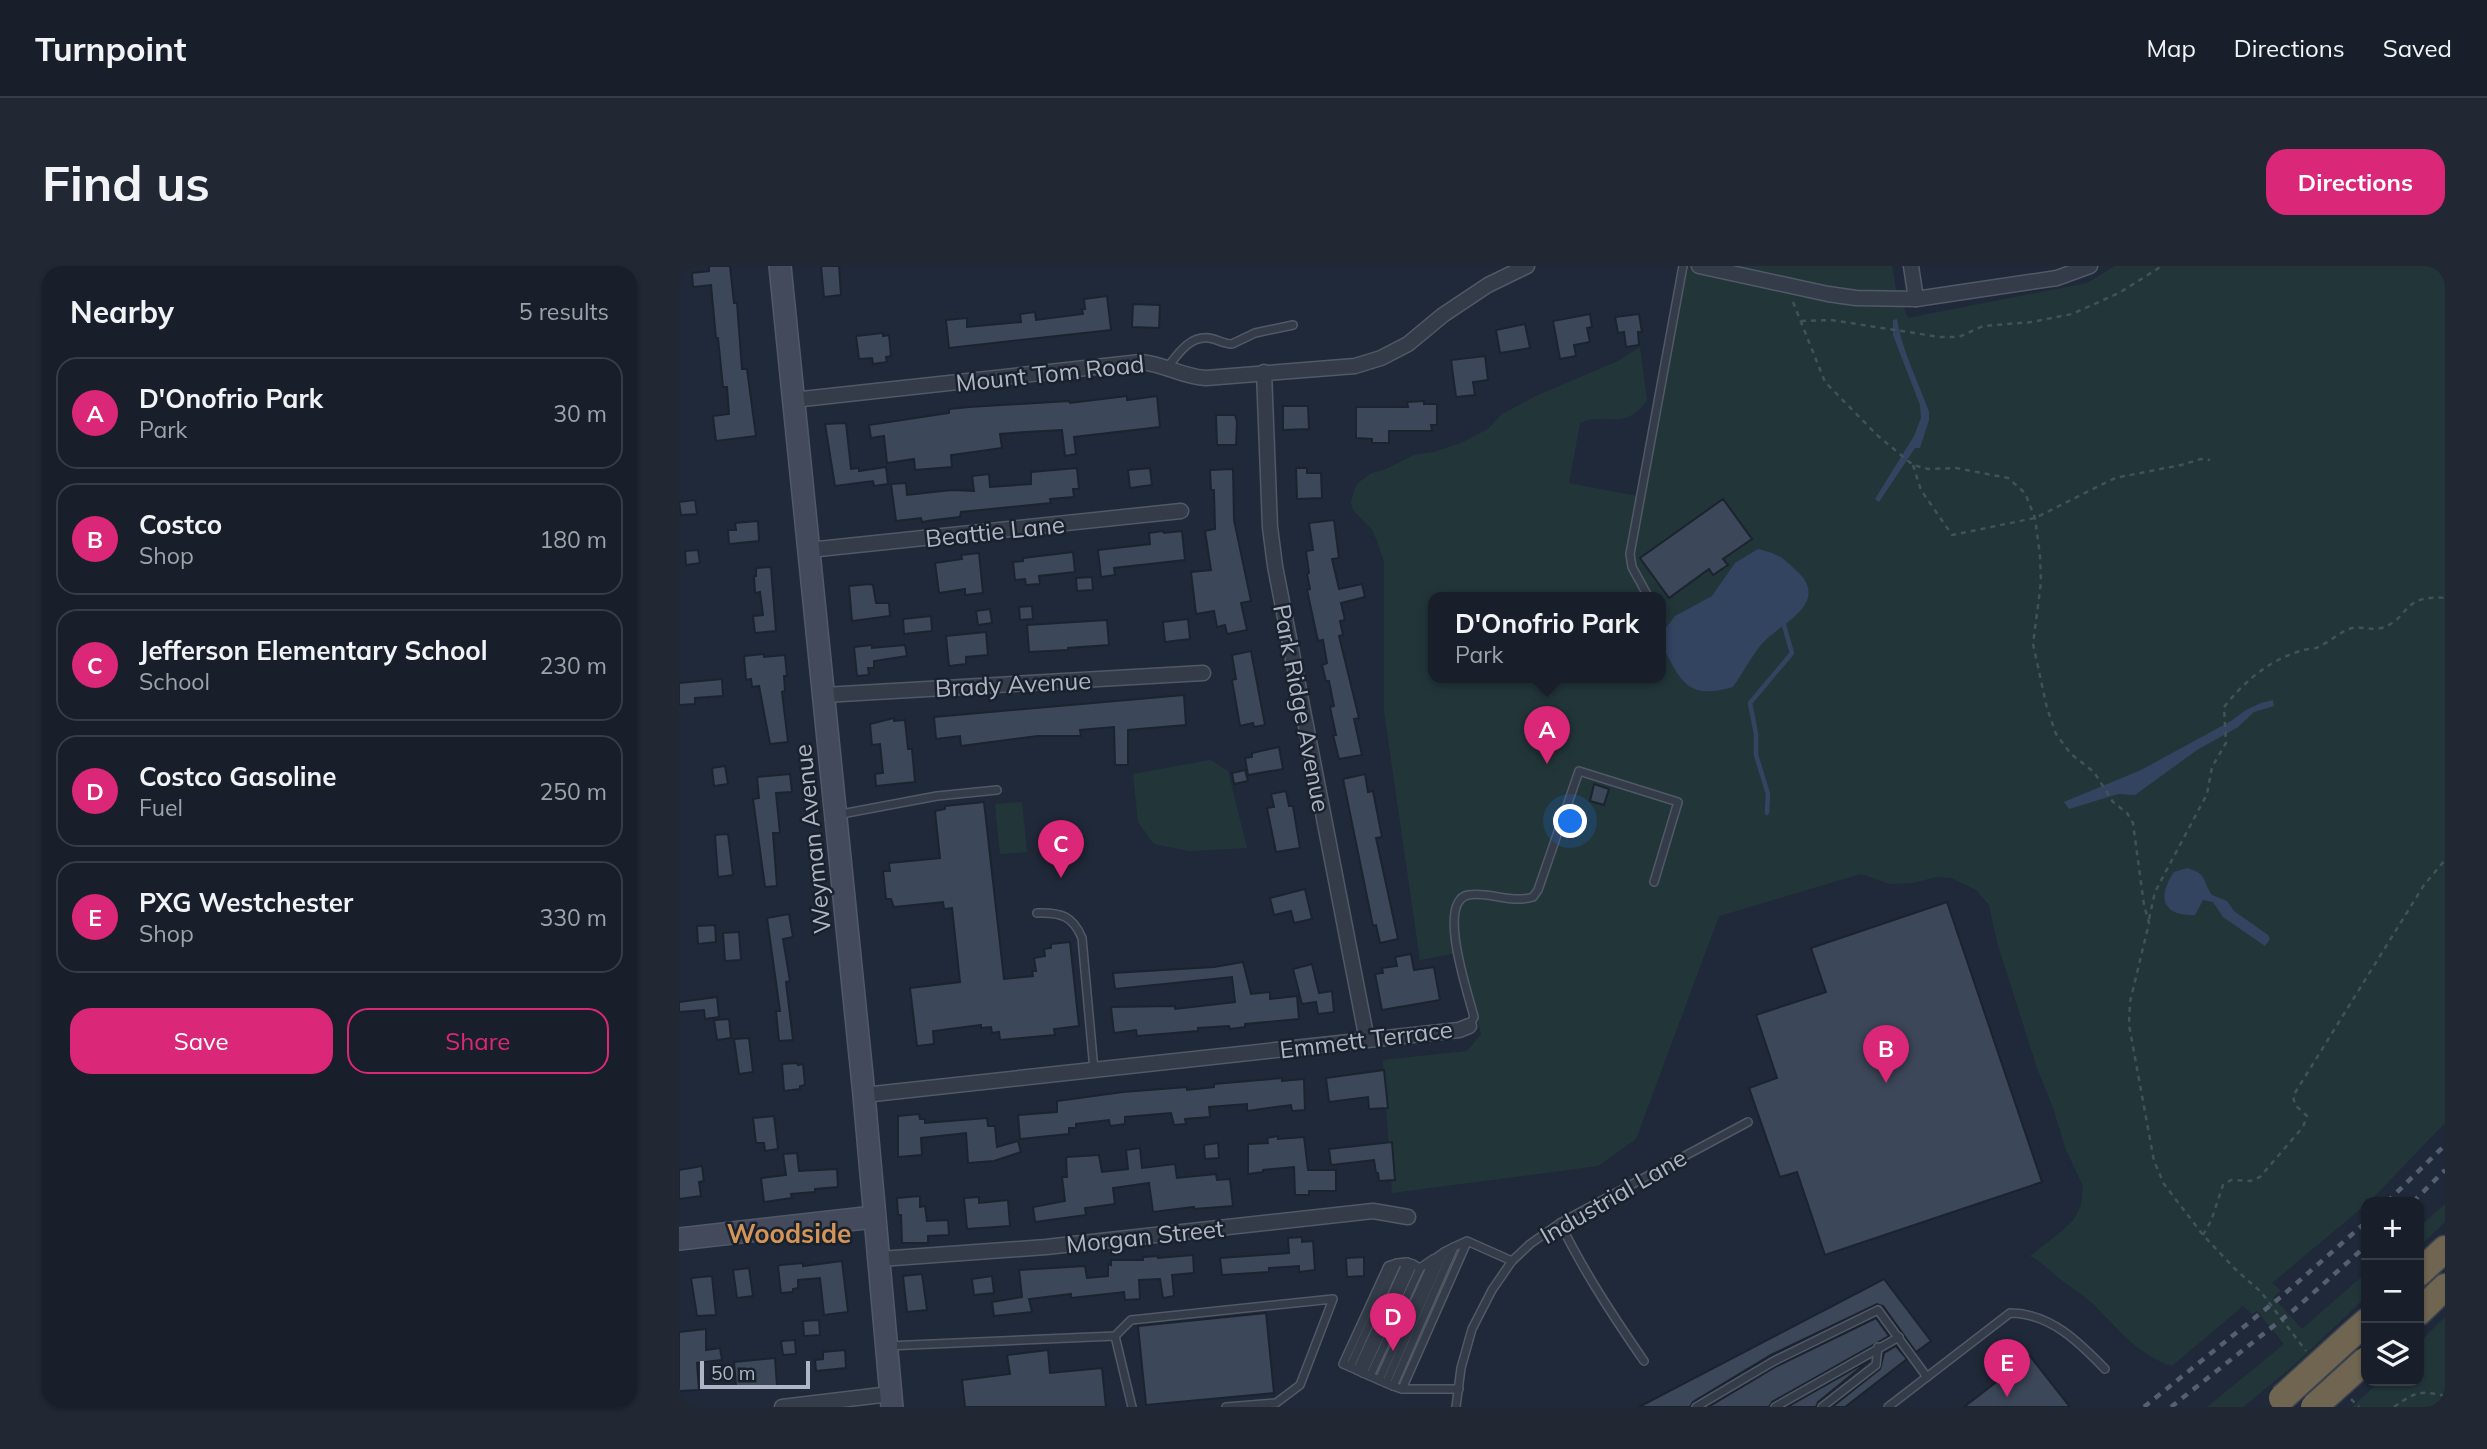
<!DOCTYPE html>
<html lang="en">
<head>
<meta charset="utf-8">
<style>
	:root { --surface:#181f2b; --page:#212733; --text:#f1f3f6; --muted:#9fa2a9; --line:#363d47; --accent:#db2777 }
	body { margin:0; font-family:Mulish,sans-serif; background:var(--page); color:var(--text) }
	.controls { position:absolute; right:21px; bottom:21px; display:grid; overflow:hidden; border-radius:14px; box-shadow:0 2px 5px #0004 }
	.controls button { width:63px; height:63px; display:grid; place-items:center; padding:0; border:0; border-bottom:2px solid var(--line); background:var(--surface); color:var(--text); font:35px sans-serif }
	.scale { position:absolute; left:21px; bottom:18px; width:110px; box-sizing:border-box; padding-left:7px; border:4px solid #aeb6c6; border-top:0; font-size:19px; line-height:24px; white-space:nowrap; color:#aeb6c6; -webkit-text-stroke:5px #19212d; paint-order:stroke }
	.you { position:absolute; left:892px; top:556px; width:24px; height:24px; margin:-18px; border:5px solid #fff; border-radius:50%; background:#1a73e8; box-shadow:0 0 0 10px #1a73e833 }
	.badge { display:grid; place-items:center; width:46px; height:46px; border-radius:50%; background:var(--accent); color:#fff; font-size:23px; font-weight:700 }
	.pin { position:absolute; translate:-50% -58px; filter:drop-shadow(0 2px 4px #0008) }
	.pin::after { content:''; position:absolute; top:37px; width:24px; height:21px; background:inherit; clip-path:polygon(0 0,100% 0,50% 100%) }
	.popup { position:absolute; left:749px; top:326px; width:238px; height:91px; box-sizing:border-box; display:grid; place-content:center; border-radius:14px; background:var(--surface); filter:drop-shadow(0 2px 5px #0005); font-size:23px; white-space:nowrap; color:var(--muted) }
	.popup b { font-size:26px; color:var(--text) }
	.popup::after { content:''; position:absolute; left:50%; top:100%; margin-left:-14px; border:14px solid transparent; border-top-color:var(--surface) }
	.list { margin:0; padding:0; list-style:none }
	h2 { display:flex; justify-content:space-between; align-items:center; height:91px; margin:0; padding:0 28px; font-size:30px }
	h2 small { font-size:23px; font-weight:400; color:var(--muted) }
	.list li { display:grid; grid-template-columns:46px 1fr auto; gap:21px; align-items:center; box-sizing:border-box; height:112px; margin:0 14px 14px; padding:0 14px; border:2px solid var(--line); border-radius:21px }
	.list b { display:block; font-size:26px; white-space:nowrap }
	.list p { margin:0; font-size:23px; white-space:nowrap; color:var(--muted) }
	.list em { font-size:23px; font-style:normal; color:var(--muted) }
	.actions { display:flex; gap:14px; padding:21px 28px }
	.actions a { flex:1; padding:16px 0; border:2px solid var(--accent); border-radius:21px; text-align:center; font-size:24px; color:var(--accent) }
	.actions .main { background:var(--accent); color:#fff }
	.icon { flex:none; width:38px; height:38px; fill:none; stroke:currentColor; stroke-width:2; stroke-linecap:round; stroke-linejoin:round }
	.map { position:relative; flex:none; width:1766px; height:1141px; overflow:hidden; border-radius:21px }
	header { display:flex; align-items:center; gap:42px; box-sizing:border-box; height:98px; padding:0 35px; background:var(--surface); border-bottom:2px solid var(--line) }
	header strong { font-size:33px }
	nav { display:flex; gap:38px; margin-inline-start:auto; font-size:24px }
	.intro { display:flex; align-items:center; justify-content:space-between; box-sizing:border-box; height:168px; padding:0 42px }
	h1 { margin:0; font-size:49px }
	.button { padding:18px 32px; border-radius:21px; background:var(--accent); color:#fff; font-size:24px; font-weight:700 }
	main { display:flex; gap:42px; padding:0 42px }
	aside { flex:1; background:var(--surface); border-radius:21px; box-shadow:0 2px 5px #0004 }
	.map>svg:first-child { display:block }
</style>
</head>
<body>
<header>
<strong>Turnpoint</strong>
<nav><a>Map</a><a>Directions</a><a>Saved</a></nav>
</header>
<div class="intro"><h1>Find us</h1><a class="button">Directions</a></div>
<main>
<aside>
<h2>Nearby<small>5 results</small></h2>
<ul class="list">
<li><span class="badge">A</span><div><b>D'Onofrio Park</b><p>Park</p></div><em>30 m</em></li>
<li><span class="badge">B</span><div><b>Costco</b><p>Shop</p></div><em>180 m</em></li>
<li><span class="badge">C</span><div><b>Jefferson Elementary School</b><p>School</p></div><em>230 m</em></li>
<li><span class="badge">D</span><div><b>Costco Gasoline</b><p>Fuel</p></div><em>250 m</em></li>
<li><span class="badge">E</span><div><b>PXG Westchester</b><p>Shop</p></div><em>330 m</em></li>
</ul>
<div class="actions"><a class="main">Save</a><a>Share</a></div>
</aside>
<div class="map">
<svg width="1766" height="1141" viewBox="0 0 1766 1141">
	<rect width="100%" height="100%" fill="#202939"/>
	<g fill="#22363a" fill-rule="evenodd">
		<path d="M1001,0H1213L1217,24L1229,52L1408,17L1436,0H1766V857L1691,935L1593,1017L1602,1025L1594,1031L1623,1063L1687,1007V1031L1613,1101L1564,1141H1528L1605,1078L1578,1045L1573,1048L1564,1040L1493,1100C1458,1089 1437,1060 1412,1036C1404,1029 1394,1023 1385,1016C1373,1007 1364,997 1351,990L1383,965L1396,952L1402,939L1404,920L1387,884L1374,842L1358,802L1318,676L1310,639L1297,624L1272,612L1258,611L1233,617L1211,618L1182,608L1040,650L957,873L919,900L713,927L704,794L788,785L802,768L783,686L741,694L705,445V295L694,265L674,244L672,236L676,222L680,216L693,207L705,204L735,189L755,186L784,176L809,163L823,148L857,130L939,95L961,81L968,135C944,166 930,145 901,157L890,217L958,230ZM754,332H982V412H754Z"/>
		<path d="M531,494L549,505L568,582L510,585L475,578L459,556L454,508Z"/>
		<path d="M343,536L348,586L321,588L316,538Z"/>
		<path d="M1766,938V956L1740,981V961Z"/>
		<path d="M1766,1051V1141H1673L1701,1115H1740V1077Z"/>
	</g>
	<g fill="#334461">
		<path d="M1218,53C1223,85 1239,115 1250,146V154L1241,182H1236L1200,236L1196,233L1235,170L1242,152L1241,139L1214,69V54Z"/>
		<path d="M1079,283C1102,289 1103,291 1120,307C1151,340 1098,358 1081,380C1071,393 1063,408 1054,421C1008,434 1003,416 983,380L986,363L996,350L1033,330L1056,297Z"/>
		<path d="M1594,434L1595,440L1575,446L1559,461L1518,484L1456,529L1439,528L1390,543L1385,536L1462,504L1552,455L1567,444L1582,437Z"/>
		<path d="M1508,602C1529,608 1523,615 1533,629L1548,635L1555,645L1589,669L1591,673L1586,680L1544,651L1534,636L1524,634L1516,649C1483,650 1478,631 1495,606Z"/>
	</g>
	<g fill="none" stroke-linecap="round" stroke-linejoin="round">
		<path stroke="#334461" stroke-width="4.5" d="M1088,547L1089,528L1077,489V468L1071,437L1113,387L1104,356"/>
	</g>
	<g fill="#3c4759" stroke="#1b232f" stroke-width="2">
		<path d="M30,0H51L55,37H58L63,103H68L77,170L37,175L34,150L50,148L48,121H44L39,72H37L32,19L14,21L13,7L30,5Z"/>
		<path d="M142,0H160L162,29L145,31Z"/>
		<path d="M428,30L432,64L270,82L267,54L288,52V61L342,56L341,48L356,46L357,54L404,48L403,43H406L405,33Z"/>
		<path d="M454,38L481,39L480,62L453,61Z"/>
		<path d="M911,48L913,61L908,62L911,76L895,79L897,90L881,93L874,55Z"/>
		<path d="M960,48L963,66H959L960,79L947,81L945,66L939,67L936,51Z"/>
		<path d="M846,58L851,82L821,87L817,64Z"/>
		<path d="M204,67V70L210,69L212,90L207,91L208,96L194,98L193,92L180,93L177,70Z"/>
		<path d="M806,90L809,114L794,116L796,129L777,131L772,94Z"/>
		<path d="M448,130V134L478,130L481,161L395,171L397,188L386,190L383,164L346,166L321,168L323,182L272,189L273,201L236,204L235,193L208,197L205,170L192,172L190,159L270,147V143L290,141L390,135L391,137Z"/>
		<path d="M745,135V138H758V159H752L753,165H710V177H693V173L677,172V141H729L728,136Z"/>
		<path d="M604,140H629L630,163L604,164Z"/>
		<path d="M537,149H556L558,156L557,179H538Z"/>
		<path d="M167,157L172,203L180,202V205L207,201L209,218L195,220L194,215L156,220L146,158Z"/>
		<path d="M398,202L400,223H394L395,231L371,233L372,237L282,246L281,251L255,254L243,256L242,252L217,255L212,218L227,217L228,229L273,224L295,225L293,210L310,208L311,221L352,218V206Z"/>
		<path d="M471,202L473,219L451,222L449,204Z"/>
		<path d="M617,202H628V207H642L643,232L618,233Z"/>
		<path d="M554,203L555,254L572,335L562,337L568,364L548,368L546,359L538,361L535,345L517,348L512,306L532,304L526,265L536,263L535,224H532L531,204Z"/>
		<path d="M1044,233L1073,273L1044,293L1049,299L1034,309L1030,303L990,332L961,292Z"/>
		<path d="M16,234L18,248L2,249L0,236Z"/>
		<path d="M655,254L660,292L653,293L660,323L683,318L686,331L662,337L666,354L661,355L664,369L660,370L680,452L675,453L683,489L660,493L654,469H657L651,441L655,440L650,415H647L643,399L648,397L644,374L639,375L628,324L631,323L628,308L630,307L627,285L634,284L630,257Z"/>
		<path d="M79,255L80,275L50,278L49,264H57L56,257Z"/>
		<path d="M484,265L485,267L503,265L506,294L435,302L436,309L422,311L419,284L471,278L470,267Z"/>
		<path d="M19,284L21,297L7,299L6,285Z"/>
		<path d="M394,286L396,306L360,310L361,318L347,319L346,313L336,314L334,296L344,295V292Z"/>
		<path d="M300,287L304,327L286,329V323L260,327L256,297L283,293L282,289Z"/>
		<path d="M92,301L97,365L76,367L74,350L84,349L81,326L76,327L75,310H77V302Z"/>
		<path d="M413,311L414,324L398,325L397,312Z"/>
		<path d="M190,318L194,319L197,337H210L211,350L173,355L170,320Z"/>
		<path d="M353,340L354,353L341,354L340,341Z"/>
		<path d="M311,343L313,357L299,359L297,345Z"/>
		<path d="M252,350L253,365L225,368L224,353Z"/>
		<path d="M509,353L511,373L486,376L484,356Z"/>
		<path d="M428,354L430,379L389,382V384L350,386L348,359Z"/>
		<path d="M307,366L309,389L287,391V398L270,400L267,370Z"/>
		<path d="M193,379V382L226,379L228,390L195,395V402H189L190,409L178,410L175,381Z"/>
		<path d="M572,385L586,459L575,461L574,457L561,460L553,414L557,413L553,389Z"/>
		<path d="M85,388V391L106,389L108,410H105L106,425L103,426L109,476L91,478L80,420L73,421L72,413L67,414L65,390Z"/>
		<path d="M43,413L44,430L16,432V438L0,439V417Z"/>
		<path d="M505,429L507,459L449,464V499H436L435,461L401,464L402,470H359L282,480L281,470L257,473L255,451Z"/>
		<path d="M215,452V455L226,454L229,483H233L236,516L197,520L196,508L204,507L201,478L193,479L191,458Z"/>
		<path d="M600,481L604,503L569,509L566,492L573,491V487Z"/>
		<path d="M46,500L49,518L35,520L33,502Z"/>
		<path d="M566,504L569,515L555,518L553,507Z"/>
		<path d="M111,508L113,526L97,527L101,567H94L98,620L86,621L74,533L80,532L78,511Z"/>
		<path d="M686,508L689,526L694,525L703,571L697,572L719,673L701,677L697,659L694,660L664,513Z"/>
		<path d="M915,518L930,523L925,539L911,535Z"/>
		<path d="M607,525L610,540H614L621,582L597,586L588,542L595,541L592,528Z"/>
		<path d="M305,536L325,713L354,710L353,705H357L355,692L366,690L365,683L372,682V678L391,676L400,760L375,763L376,769L321,774L320,766L313,767L312,761L302,762V759L254,765L255,778L238,780L231,722L281,716L273,642L265,643L264,636L215,641L212,633H207L204,605H211L210,597L261,592L256,545L266,543V540Z"/>
		<path d="M49,568L54,609L39,611L36,569Z"/>
		<path d="M626,623L633,653L615,657L612,645L595,649L591,632Z"/>
		<path d="M1268,636L1363,916L1146,989L1118,906L1101,911L1070,822L1098,812L1077,749L1147,726L1132,682Z"/>
		<path d="M110,648L114,671L104,673L111,715L107,716L114,774L100,775L97,745H101L88,652Z"/>
		<path d="M36,659L37,676L19,678L18,660Z"/>
		<path d="M60,666L62,694L46,695L44,667Z"/>
		<path d="M732,688L735,704L755,701L761,734L703,744L696,708L704,707L703,702L718,700L716,691Z"/>
		<path d="M564,696L572,728L591,726V733L618,730L620,753L566,758V761L551,763L550,760L519,762V765L458,770L457,764L435,767L432,741L496,740V743L556,736L553,711L436,723L434,707L535,701Z"/>
		<path d="M633,698L640,727L653,725L655,746L639,748L637,736L623,738L614,703Z"/>
		<path d="M38,731L40,751L26,753L25,744L0,746V736Z"/>
		<path d="M50,753L52,772L38,774L35,754Z"/>
		<path d="M70,772L74,806L60,808L55,773Z"/>
		<path d="M118,797L119,799L124,798L126,819L121,820V823L105,825L103,798Z"/>
		<path d="M705,804L709,842L690,843L689,831L650,836L647,812Z"/>
		<path d="M603,812V815L625,813L626,844L613,845L612,839L568,845V838L530,841L531,851L506,853L507,858L495,859L492,847L446,851V858L431,860L430,854L397,858V862H390V868L341,873L339,849L378,846V835L444,826L508,821V824L535,821V818Z"/>
		<path d="M240,848L241,853H246V857L308,852L309,860H316L318,881L339,875L342,886L315,895L289,897L287,867L242,872L243,889L219,891V850Z"/>
		<path d="M95,850L99,883L86,885L85,877H77L74,852Z"/>
		<path d="M599,870V873L625,871L629,904H657V925H630V929H616L615,901L584,904V906L569,908V878L589,877L588,872Z"/>
		<path d="M713,876L716,914L700,915L699,907H697L695,894L652,899L650,883Z"/>
		<path d="M539,877L540,892L526,893L525,879Z"/>
		<path d="M461,882L463,902L496,898L498,912L537,908L538,914L551,913L554,940L515,943V941L474,946L470,917L434,922L436,938L406,942L407,949L356,956L354,941L386,935L383,911H388L387,891L420,889L423,906L449,903L447,884Z"/>
		<path d="M118,887L120,905L158,903L159,921L136,923V926L112,928L113,932L85,936L82,912L107,909L104,888Z"/>
		<path d="M23,900L25,915L20,916L22,930L0,933V904Z"/>
		<path d="M241,930V941L246,940L248,955L269,954L270,969L249,970V977H223L222,949H219L218,932Z"/>
		<path d="M300,931V937L329,934L331,960L288,963L285,932Z"/>
		<path d="M623,971V976L634,975L636,1004L620,1006V1000L590,1002V1006L543,1009L541,992L610,987L609,972Z"/>
		<path d="M514,989L515,1007L493,1009L495,1030L484,1032L481,1013L460,1014L461,1033L446,1034L445,1026L392,1032V1028L350,1033L353,1046L315,1050L313,1036L343,1031L340,1004L406,1000L408,1012L429,1010V998L432,999V994H464V991L479,990V992Z"/>
		<path d="M685,991V1010L668,1011L667,992Z"/>
		<path d="M163,995L169,1046L145,1049L141,1012L119,1014V1022L114,1023V1026L102,1027L99,1000L101,999L124,997V1000Z"/>
		<path d="M70,1002L74,1030L58,1032L54,1004Z"/>
		<path d="M243,1008L248,1044L228,1046L224,1010Z"/>
		<path d="M33,1010L37,1049L18,1050L12,1012Z"/>
		<path d="M313,1010L315,1027L295,1029L293,1013Z"/>
		<path d="M1205,1013L1252,1075L1237,1086L1204,1040L1198,1038L1092,1089L1014,1136L1011,1141H960Z"/>
		<path d="M587,1047L595,1127L467,1139L459,1060Z"/>
		<path d="M1197,1052L1210,1070L1093,1136L1090,1141H1029L1098,1100Z"/>
		<path d="M140,1054L141,1069L125,1070L124,1055Z"/>
		<path d="M27,1063V1084L41,1082L43,1094L18,1097L20,1124L0,1125V1066Z"/>
		<path d="M116,1074L117,1088L104,1089L102,1075Z"/>
		<path d="M1217,1080L1228,1093L1166,1141H1153L1201,1103L1205,1087Z"/>
		<path d="M166,1084L167,1102L137,1105L136,1094L144,1093V1086Z"/>
		<path d="M369,1084L371,1107L423,1102L427,1141H286L283,1114L331,1108L328,1089Z"/>
		<path d="M1351,1090L1391,1141H1285Z"/>
		<path d="M96,1092L98,1120H57L55,1096Z"/>
		<path d="M1191,1094L1139,1136L1137,1141H1108Z"/>
	</g>
	<g fill="none" stroke-linecap="round" stroke-linejoin="round">
		<g stroke="#515967" stroke-width="10">
			<g id="lane">
				<path d="M488,102C499,88 510,70 530,72C538,73 544,78 553,78L576,67L614,59"/>
				<path d="M970,332L953,301L951,288L1004,0"/>
				<path d="M157,549L258,530L318,524"/>
				<path d="M358,647C382,646 394,650 403,672L415,804"/>
				<path d="M790,760L795,751C790,730 757,636 789,629C810,625 831,638 854,631L859,624L900,505L999,536L975,616"/>
				<path d="M881,957C905,1006 934,1050 965,1095"/>
				<path d="M436,1070L453,1141"/>
				<path d="M208,1080L436,1070L452,1054L654,1033L621,1119L597,1137L547,1141"/>
				<path d="M671,1101L664,1098L709,1000L718,997"/>
				<path d="M678,1104L671,1101L718,997L728,996"/>
				<path d="M684,1107L678,1104L728,996L734,998"/>
				<path d="M691,1110L684,1107L734,998L741,1002"/>
				<path d="M700,1114L691,1110L741,1002L754,993"/>
				<path d="M707,1117L700,1114L755,993L764,987"/>
				<path d="M714,1120L707,1117L765,986L775,981"/>
				<path d="M723,1123L714,1120L775,981L788,975L833,995"/>
				<path d="M780,1123H723L788,976"/>
				<path d="M777,1141L782,1102L793,1063L813,1024L833,995L851,978L881,957L1069,856"/>
				<path d="M1017,1141L1095,1095L1199,1044L1248,1111"/>
				<path d="M1096,1141L1220,1071"/>
				<path d="M1143,1141L1197,1099L1199,1081"/>
				<path d="M1209,1141L1331,1047C1371,1047 1400,1076 1426,1103"/>
			</g>
		</g>
		<g stroke="#515967" stroke-width="17">
			<g id="street">
				<path d="M1020,0L1149,28L1177,32L1237,33L1378,12L1411,0"/>
				<path d="M1232,0L1237,33"/>
				<path d="M585,106L591,261L596,300L688,774"/>
				<path d="M114,134L462,96C485,98 504,111 527,112L676,100L702,92L729,78L764,49L809,19L848,0"/>
				<path d="M130,284L502,245"/>
				<path d="M145,429L524,407"/>
				<path d="M185,829L780,764L790,760"/>
				<path d="M201,993L367,981L694,945L729,951"/>
				<path d="M103,1141L211,1128"/>
			</g>
		</g>
		<g stroke="#515967" stroke-width="24">
			<g id="secondary">
				<path d="M101,0L185,829L213,1141"/>
				<path d="M0,973L195,951"/>
			</g>
		</g>
		<g stroke="#3b4350" stroke-width="29">
			<g id="highway">
				<path d="M1740,1007L1766,983"/>
				<path d="M1740,1046L1766,1021"/>
				<path d="M1670,1071L1687,1056"/>
			</g>
		</g>
		<g stroke="#405357" stroke-width="2.5" stroke-dasharray="5 5" stroke-linecap="butt">
			<path d="M1114,36L1146,116L1198,169L1234,199L1249,203L1277,202L1329,212L1346,227L1356,252L1361,290L1362,316L1354,378L1368,442L1377,468L1392,488L1415,506L1434,536L1448,547L1454,557L1465,639L1470,657L1451,736L1450,759L1475,895L1485,918L1524,969L1556,1003L1582,1026L1627,1085"/>
			<path d="M1122,55L1152,54L1261,71H1280L1304,60L1353,56L1393,48L1440,27L1483,0"/>
			<path d="M1234,199L1242,224L1273,269L1356,252L1436,212L1502,199L1522,193L1531,194"/>
			<path d="M1470,653L1476,626L1528,528L1533,501L1547,477L1545,441C1566,415 1589,395 1621,385C1626,383 1632,383 1637,382C1649,377 1658,368 1670,363C1679,359 1692,365 1702,362C1731,354 1721,328 1766,332"/>
			<path d="M1524,969L1532,955L1544,919L1552,914L1571,915L1581,911L1624,861L1628,850L1616,839L1614,830L1745,619L1766,594"/>
			<path d="M1672,1133L1680,1141"/>
			<path d="M1715,1141C1736,1126 1741,1124 1766,1130"/>
		</g>
		<use href="#lane" stroke="#343b49" stroke-width="7"/>
		<use href="#street" stroke="#343b49" stroke-width="14"/>
		<use href="#secondary" stroke="#424a5c" stroke-width="21"/>
		<use href="#highway" stroke="#6f6550" stroke-width="26"/>
		<g stroke="#555f70" stroke-width="4.5" stroke-dasharray="7 7" stroke-linecap="butt">
			<path d="M1708,936L1766,879"/>
			<path d="M1734,936L1766,904"/>
			<path d="M1465,1141L1603,1030L1687,956"/>
			<path d="M1492,1141L1616,1043L1687,980"/>
		</g>
		<g stroke="#3b4350" stroke-width="29" stroke-linecap="butt">
			<g id="highway-bridge">
				<path d="M1603,1132L1670,1071"/>
				<path d="M1635,1141L1687,1094"/>
			</g>
		</g>
		<use href="#highway-bridge" stroke="#6f6550" stroke-width="26"/>
	</g>
	<g text-anchor="middle" dominant-baseline="central" stroke-width="5" stroke-linejoin="round" paint-order="stroke">
		<g font-size="24" fill="#aeb6c6" stroke="#19212d">
			<text transform="translate(371 107) rotate(-6)">Mount Tom Road</text>
			<text transform="translate(316 265) rotate(-6)">Beattie Lane</text>
			<text transform="translate(334 418) rotate(-3)">Brady Avenue</text>
			<text transform="translate(623 442) rotate(79)">Park Ridge Avenue</text>
			<text transform="translate(133 573) rotate(-96)">Weyman Avenue</text>
			<text transform="translate(687 773) rotate(-7)">Emmett Terrace</text>
			<text transform="translate(934 930) rotate(-30)">Industrial Lane</text>
			<text transform="translate(466 970) rotate(-6)">Morgan Street</text>
		</g>
		<g font-size="26" font-weight="bold" fill="#d59559" stroke="#19212d">
			<text x="110" y="967">Woodside</text>
		</g>
	</g>
</svg>
<div class="controls">
<button>+</button>
<button>−</button>
<button><svg class="icon" aria-label="layers" viewBox="0 0 24 24"><path d="M12 4l9 5-9 5-9-5zM3 14l9 5 9-5"/></svg></button>
</div>
<div class="scale">50 m</div>
<div class="you"></div>
<div class="pin badge" style="left:868px;top:498px">A</div>
<div class="popup"><b>D'Onofrio Park</b>Park</div>
<div class="pin badge" style="left:1207px;top:817px">B</div>
<div class="pin badge" style="left:382px;top:612px">C</div>
<div class="pin badge" style="left:714px;top:1085px">D</div>
<div class="pin badge" style="left:1328px;top:1131px">E</div>
</div>
</main>
</body>
</html>
